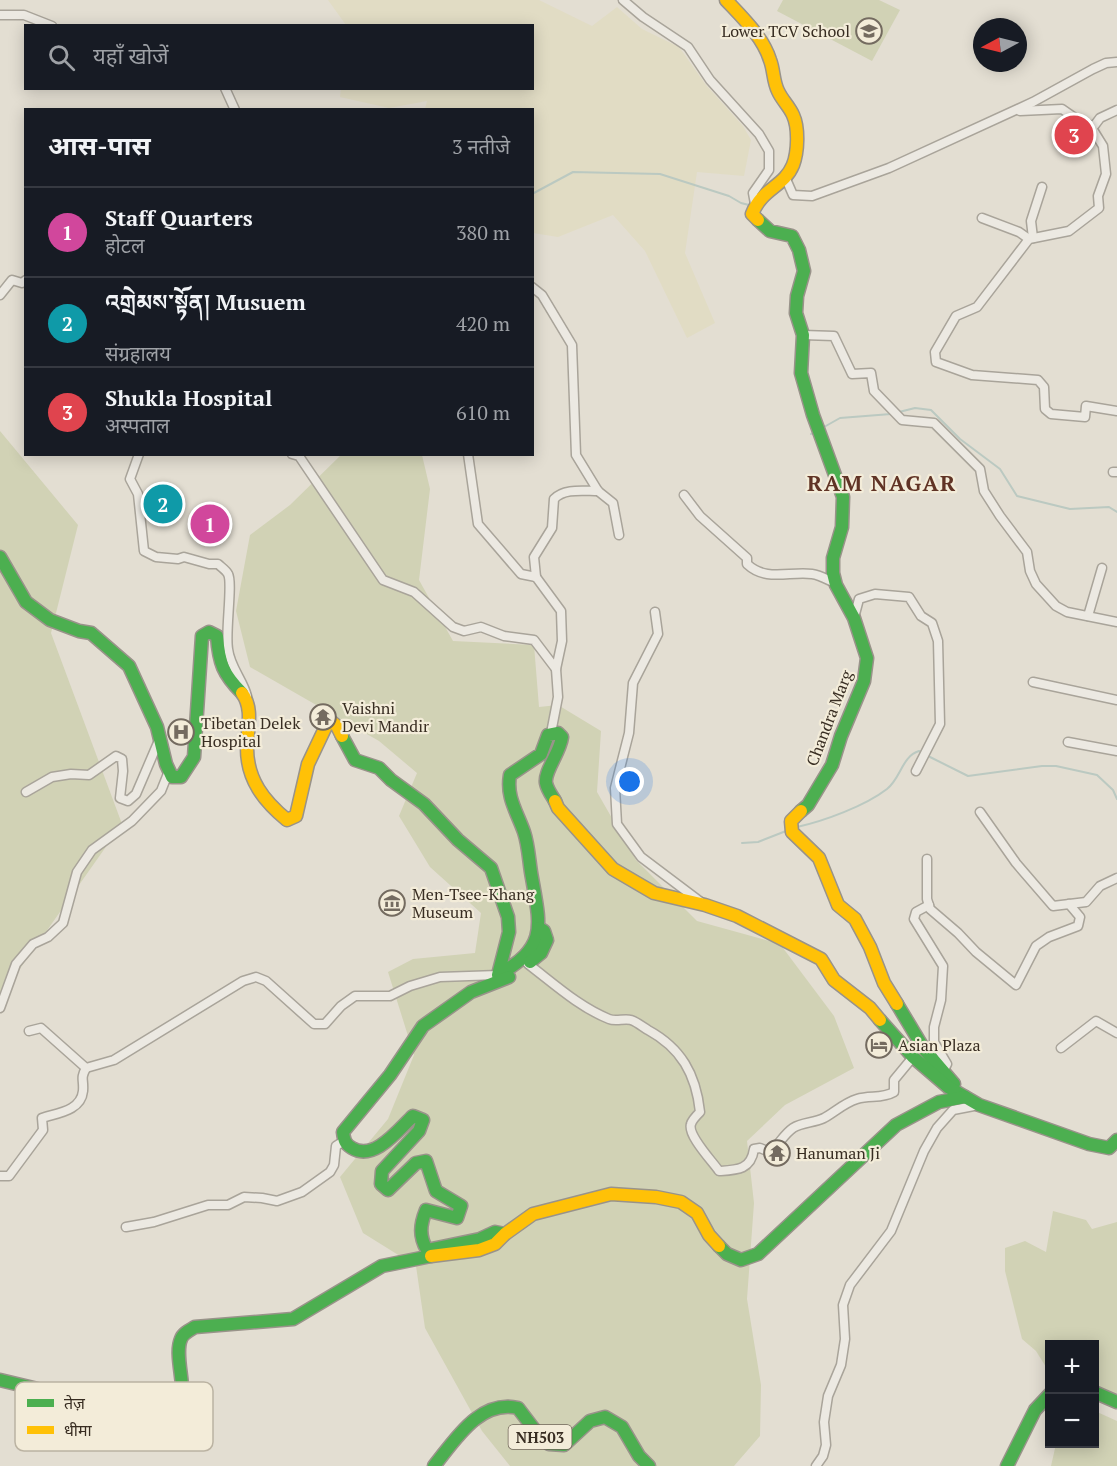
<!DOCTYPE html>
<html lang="hi">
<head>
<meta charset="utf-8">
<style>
	:root { --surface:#171b24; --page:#20242c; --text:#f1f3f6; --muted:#9ea1a6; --line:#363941; --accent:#ea580c }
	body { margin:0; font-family:"PT Serif","Noto Sans Devanagari","Noto Serif Tibetan",serif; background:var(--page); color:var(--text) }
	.controls { position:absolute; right:18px; bottom:18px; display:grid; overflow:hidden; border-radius:0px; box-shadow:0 3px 15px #0003 }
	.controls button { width:54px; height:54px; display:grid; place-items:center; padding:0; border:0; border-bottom:2px solid var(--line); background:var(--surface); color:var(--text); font:30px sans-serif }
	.compass { position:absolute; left:973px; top:18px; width:54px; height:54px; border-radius:50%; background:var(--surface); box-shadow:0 3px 15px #0003; rotate:263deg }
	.you { position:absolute; left:630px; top:782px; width:21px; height:21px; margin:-15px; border:4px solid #fff; border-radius:50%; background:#1a73e8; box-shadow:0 0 0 9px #1a73e833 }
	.badge { display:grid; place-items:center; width:39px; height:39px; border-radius:50%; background:var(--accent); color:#fff; font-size:20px; font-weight:700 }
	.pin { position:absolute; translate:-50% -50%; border:3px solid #fff; box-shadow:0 2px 6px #0006 }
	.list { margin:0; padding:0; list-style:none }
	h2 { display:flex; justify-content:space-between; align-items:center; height:78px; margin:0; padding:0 24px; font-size:26px }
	h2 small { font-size:20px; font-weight:400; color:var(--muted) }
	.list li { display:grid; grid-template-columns:39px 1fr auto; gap:18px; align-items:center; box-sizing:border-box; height:90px; padding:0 24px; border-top:2px solid var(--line) }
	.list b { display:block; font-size:22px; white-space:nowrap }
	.list p { margin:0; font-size:20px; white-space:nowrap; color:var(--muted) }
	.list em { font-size:20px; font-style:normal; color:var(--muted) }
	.icon { flex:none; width:33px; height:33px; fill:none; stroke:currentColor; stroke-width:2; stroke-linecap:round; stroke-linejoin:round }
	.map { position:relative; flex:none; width:1117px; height:1466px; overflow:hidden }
	.search { position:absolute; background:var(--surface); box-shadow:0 3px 15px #0003; left:24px; top:24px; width:510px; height:66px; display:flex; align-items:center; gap:15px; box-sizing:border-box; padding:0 21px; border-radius:0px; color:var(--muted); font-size:22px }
	.panel { position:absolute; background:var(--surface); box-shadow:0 3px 15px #0003; left:24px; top:108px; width:510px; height:348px; border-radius:0px }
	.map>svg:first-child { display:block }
</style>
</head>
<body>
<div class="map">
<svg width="1117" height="1466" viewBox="0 0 1117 1466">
	<rect width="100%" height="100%" fill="#e3ded2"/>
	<path fill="#e1dcc4" d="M328,0H539L592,26L617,7L642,29L679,47L706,85L743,126L751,140L744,176L697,172L685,253L715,323L687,338L645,251L613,215L558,237L533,233L532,110L425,109L427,101L389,108L340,97L341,88H532V26L346,25Z"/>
	<g fill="#d1d2b5">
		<path d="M783,0H879L900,10L872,61L777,11Z"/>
		<path d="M0,431L78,525L51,633L122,824L0,997Z"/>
		<path d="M341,455H422L430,489L419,580L453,641L534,645L539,707L558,705L601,731L597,792L636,860L697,921L780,944L834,1016L854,1068L785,1105L747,1141L754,1203L747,1299L761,1385L760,1436L734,1466H510L482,1431L425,1328L416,1266L363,1233L340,1177L388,1119L414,1055L388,972L413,959L475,953L481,913L430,867L399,816L417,773L379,741L250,667L236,611L250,535L290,505Z"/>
		<path d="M1053,1211L1086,1220L1092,1229L1117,1222V1403L1095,1389L1094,1344H1050L1049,1368L1046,1367L1036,1351L1022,1339L1005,1271V1248L1025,1241L1046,1252Z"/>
		<path d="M1095,1411L1117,1421V1466H1051L1056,1444H1094Z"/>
	</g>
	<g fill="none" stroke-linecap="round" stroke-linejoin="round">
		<g stroke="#bbc9c1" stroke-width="2">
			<path d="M532,194L573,172L660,174L729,196L741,203L749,205"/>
			<path d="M899,412L915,408L931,410L960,439L1000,469L1017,496L1070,509L1109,507L1117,512"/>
			<path d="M824,427L840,418L891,414"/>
			<path d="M811,434L816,431"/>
			<path d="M928,756L968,776L1042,766H1056L1097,775L1113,790L1117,799"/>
			<path d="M797,827C824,821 865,806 887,789C901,778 902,756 919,751L923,753"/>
			<path d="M742,843L758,842L786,831"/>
		</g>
		<g stroke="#a9a49a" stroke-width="11">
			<g id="street">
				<path d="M623,0L643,17L688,47L710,80L759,134L769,151V170L753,193L755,204"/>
				<path d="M0,15H24L52,26"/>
				<path d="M225,88L235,110"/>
				<path d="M1020,111L1062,109L1085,125L1094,126L1100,118L1117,110"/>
				<path d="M1090,125L1103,146L1106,174L1098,196L1099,208L1069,231L1029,239L977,307L956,316L935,352L936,362L972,375L1038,380L1044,387L1045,409L1051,414L1085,417L1086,406L1117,411"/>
				<path d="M786,179L793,195L812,196L889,168L1033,102L1093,69L1106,63L1117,62"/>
				<path d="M982,218L1019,232L1029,239"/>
				<path d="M1033,238L1031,221L1042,187"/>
				<path d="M532,287L542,295L572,345L576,455L598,491L613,503L619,535"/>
				<path d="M0,295L12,280L22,283L26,280"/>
				<path d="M803,335L834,336L852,374L871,373L874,391L902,420L934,423L980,469L984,491L1000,516L1027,552L1030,571L1036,584L1056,606L1067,612L1117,622"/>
				<path d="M139,454L130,479L138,494L144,551L156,557L178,559L184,557L209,564H218C221,567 226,570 228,574C233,583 225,632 228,649C230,667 243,680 247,696"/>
				<path d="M292,454L299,456L383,580L414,592L453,627L464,631L481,627L504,636L534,640L556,669"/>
				<path d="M468,454L478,524L521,574L536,577L561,611L562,641L556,669L558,697L551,733"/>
				<path d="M1113,472H1117"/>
				<path d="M684,495L700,516L747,558V564C766,582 789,571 812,574C820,575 828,580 835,583"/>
				<path d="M536,577L534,557L552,528L554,499C564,488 583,491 598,491"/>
				<path d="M655,612L658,634L633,683L629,733L615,788L617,824L641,857L702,903"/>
				<path d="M1088,616L1102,568"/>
				<path d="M854,618L859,599L875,594L909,597L921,616L932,623L938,641L940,724L916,771"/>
				<path d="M1033,682L1117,700"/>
				<path d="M1068,742L1117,751"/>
				<path d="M26,792L52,777L71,774L89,775L116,756L122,759L123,771L120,798L128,801L136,794L160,738"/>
				<path d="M980,812L1016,863L1053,906L1086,902L1100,886L1117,878"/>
				<path d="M927,859V899L930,909L958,933L976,952L1016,985L1036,946L1049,937L1078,926L1080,917L1069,904"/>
				<path d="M929,905L916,912L914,919L943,966L941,1000L934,1027V1042L947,1064L944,1070L945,1072"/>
				<path d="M528,964C553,983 579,1007 609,1019C616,1022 624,1018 631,1020C637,1022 643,1027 648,1030C681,1048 696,1074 700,1112C697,1115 692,1120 691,1124C687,1135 713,1162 719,1171C737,1170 751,1170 754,1149L760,1148L770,1152C779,1145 783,1135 793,1128C802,1122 814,1123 824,1118C835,1112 844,1103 857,1099C870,1095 882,1099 894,1092V1080L913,1057"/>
				<path d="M0,1008L16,964L33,944L48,937L63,923L77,872L92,850L132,821L161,791L169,771"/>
				<path d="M29,1031L41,1028L86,1068L114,1060L243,981L256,977L266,981L314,1024H325L341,1006L355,996H390L410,986L440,977L498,975"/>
				<path d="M1061,1048L1096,1021L1117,1033"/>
				<path d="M0,1176H9L43,1130L42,1118C57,1113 81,1111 83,1091C84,1079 80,1079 86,1068"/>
				<path d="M126,1227L154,1222L208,1205H228L244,1197L262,1198L277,1201L302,1192L330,1172L334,1165L336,1146L344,1141"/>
				<path d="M816,1466L823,1456L826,1445L824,1422L828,1396L841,1365L845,1339L843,1305L850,1285L891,1231L924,1151L937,1128L953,1110L979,1105"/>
			</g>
		</g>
		<g stroke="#99938a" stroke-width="15">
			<g id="fast">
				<path d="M758,220L770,231L792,236L799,250L804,271L797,296L796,313L803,335L801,373L813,415L843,497L842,527L833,558V573L836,585L854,618L867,658L864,681L841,736L832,765L808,805L801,811"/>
				<path d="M0,557L26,602L50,620L79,631L91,633L129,666L157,727L166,764L172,777H181L194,757L202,636L209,632L217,636C219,663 223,674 242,693"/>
				<path d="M342,736L355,760L379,768L391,780L424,804L458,840L491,868L508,917L509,932L498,975C547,947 541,928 532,878C529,863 529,847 524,832C517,812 506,797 510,775L541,754L548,735L558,733L562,737C560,753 544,771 546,783C547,789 552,796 555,801"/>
				<path d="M530,962L541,953L547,940L544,931L539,928"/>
				<path d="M897,1004L924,1049L954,1084"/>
				<path d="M880,1020L913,1057L948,1087L979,1105L1089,1144L1109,1148L1117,1140"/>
				<path d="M505,1234L495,1232L480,1239L427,1250C419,1236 420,1225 426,1210L457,1218L461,1206L436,1191L426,1161L416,1163L388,1190L381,1184L382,1171L419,1131L423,1120L413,1116C399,1129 374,1162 352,1148C345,1144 344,1140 343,1132L390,1075L423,1026L471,992L509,977"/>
				<path d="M719,1246L727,1254L741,1260L758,1254L896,1125L939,1102L965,1097"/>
				<path d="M0,1380L159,1418C163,1417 169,1417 173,1415C194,1403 172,1359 181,1339C183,1333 190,1330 195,1327L293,1319L382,1266L431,1256"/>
				<path d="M1094,1392L1117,1402"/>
				<path d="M434,1466C455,1440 480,1399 518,1408L540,1437L549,1444L564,1445L590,1421L605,1417L622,1427L639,1456L649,1466"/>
				<path d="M1007,1466L1035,1410L1050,1394"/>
			</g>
		</g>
		<g stroke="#99938a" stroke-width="15">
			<g id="slow">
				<path d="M726,0C742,17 763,37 770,60C774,70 773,81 778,91C782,100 789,106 793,115C799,128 798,152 793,165C784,187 762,188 752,214L758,220"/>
				<path d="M242,693C254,709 247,730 247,748C247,780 264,801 287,820L296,816L308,764L327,724L332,722L337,726L342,736"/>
				<path d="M555,801L558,808L613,869L654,893L705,905L737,916L821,959L834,980L870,1008L880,1020"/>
				<path d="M801,811L791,821L792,832L819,858L838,905L855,919L870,947L884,983L897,1004"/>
				<path d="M431,1256L479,1250L495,1244L505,1234L533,1214L611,1194L656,1197L681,1202L697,1213L709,1235L719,1246"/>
			</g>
		</g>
		<use href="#street" stroke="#ece9e2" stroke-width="8"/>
		<use href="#fast" stroke="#4caf50" stroke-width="12"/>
		<use href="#slow" stroke="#ffc107" stroke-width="12"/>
	</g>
	<defs>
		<g id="school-ring" transform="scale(1.35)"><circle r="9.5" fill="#f3ecd9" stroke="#746b60" stroke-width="1.5"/><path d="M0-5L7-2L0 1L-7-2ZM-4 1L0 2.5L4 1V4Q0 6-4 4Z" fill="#746b60"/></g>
		<g id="temple-ring" transform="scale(1.35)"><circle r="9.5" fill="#f3ecd9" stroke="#746b60" stroke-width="1.5"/><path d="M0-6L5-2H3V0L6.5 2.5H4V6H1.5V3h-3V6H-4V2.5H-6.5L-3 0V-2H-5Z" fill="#746b60"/></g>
		<g id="hospital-ring" transform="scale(1.35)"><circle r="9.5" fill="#f3ecd9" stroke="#746b60" stroke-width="1.5"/><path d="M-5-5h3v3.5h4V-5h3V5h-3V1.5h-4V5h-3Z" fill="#746b60"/></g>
		<g id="museum-ring" transform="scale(1.35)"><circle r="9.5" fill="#f3ecd9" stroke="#746b60" stroke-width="1.5"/><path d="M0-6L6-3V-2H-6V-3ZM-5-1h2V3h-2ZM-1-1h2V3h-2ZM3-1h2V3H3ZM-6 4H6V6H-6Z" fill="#746b60"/></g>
		<g id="hotel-ring" transform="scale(1.35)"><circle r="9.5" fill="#f3ecd9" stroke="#746b60" stroke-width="1.5"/><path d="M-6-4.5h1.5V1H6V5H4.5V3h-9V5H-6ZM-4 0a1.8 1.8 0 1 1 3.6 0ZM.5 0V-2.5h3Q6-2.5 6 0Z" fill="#746b60"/></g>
	</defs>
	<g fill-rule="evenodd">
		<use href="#school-ring" x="869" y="31"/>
		<use href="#temple-ring" x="323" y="717"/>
		<use href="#hospital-ring" x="181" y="732"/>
		<use href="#museum-ring" x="392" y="903"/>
		<use href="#hotel-ring" x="879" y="1045"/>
		<use href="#temple-ring" x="777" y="1153"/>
	</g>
	<g text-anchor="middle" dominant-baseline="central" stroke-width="4.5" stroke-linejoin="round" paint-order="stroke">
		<rect fill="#f3ecd9" stroke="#706659" stroke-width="1.5" x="508.5" y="1425" width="63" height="24" rx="4.5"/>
		<g font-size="15" font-weight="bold" fill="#382d22">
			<text x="540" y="1437">NH503</text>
		</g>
		<g font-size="16" fill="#382d22" stroke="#f3ecd9" text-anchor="start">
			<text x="850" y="31" text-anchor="end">Lower TCV School</text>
			<text x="342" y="708">Vaishni<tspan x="342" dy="18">Devi Mandir</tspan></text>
			<text x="201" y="723">Tibetan Delek<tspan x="201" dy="18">Hospital</tspan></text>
			<text x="412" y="894">Men-Tsee-Khang<tspan x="412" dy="18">Museum</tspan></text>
			<text x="898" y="1045">Asian Plaza</text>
			<text x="796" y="1153">Hanuman Ji</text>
		</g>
		<g font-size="16" fill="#382d22" stroke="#f3ecd9">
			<text transform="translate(829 718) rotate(-69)">Chandra Marg</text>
		</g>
		<g font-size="22" font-weight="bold" letter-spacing="1.5" fill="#603325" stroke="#f3ecd9">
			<text x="882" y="482">RAM NAGAR</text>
		</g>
	</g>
	<rect x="15" y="1382" width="198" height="69" rx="9" fill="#f3ecd9" stroke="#bbb3a2" stroke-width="1.5"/>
	<rect x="27" y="1399" width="27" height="8" fill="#4caf50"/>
	<rect x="27" y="1426" width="27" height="8" fill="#ffc107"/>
	<g font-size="16" fill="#382d22">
		<text x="64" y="1409">तेज़</text>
		<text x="64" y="1436">धीमा</text>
	</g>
</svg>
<div class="controls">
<button>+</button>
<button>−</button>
</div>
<svg class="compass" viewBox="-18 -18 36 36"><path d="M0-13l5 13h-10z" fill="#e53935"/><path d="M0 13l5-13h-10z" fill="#9ea1a6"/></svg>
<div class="you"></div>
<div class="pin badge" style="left:210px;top:524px;background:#d1479c">1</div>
<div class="pin badge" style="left:163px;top:504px;background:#0f9aa8">2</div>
<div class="pin badge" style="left:1074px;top:135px;background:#e0444e">3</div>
<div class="search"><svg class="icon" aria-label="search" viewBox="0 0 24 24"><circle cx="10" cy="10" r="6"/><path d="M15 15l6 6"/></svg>यहाँ खोजें</div>
<section class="panel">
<h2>आस-पास<small>3 नतीजे</small></h2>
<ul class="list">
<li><span class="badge" style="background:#d1479c">1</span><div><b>Staff Quarters</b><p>होटल</p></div><em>380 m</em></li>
<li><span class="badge" style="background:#0f9aa8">2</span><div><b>འགྲེམས་སྟོན། Musuem</b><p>संग्रहालय</p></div><em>420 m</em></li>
<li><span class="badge" style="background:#e0444e">3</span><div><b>Shukla Hospital</b><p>अस्पताल</p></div><em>610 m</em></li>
</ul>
</section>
</div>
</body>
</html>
